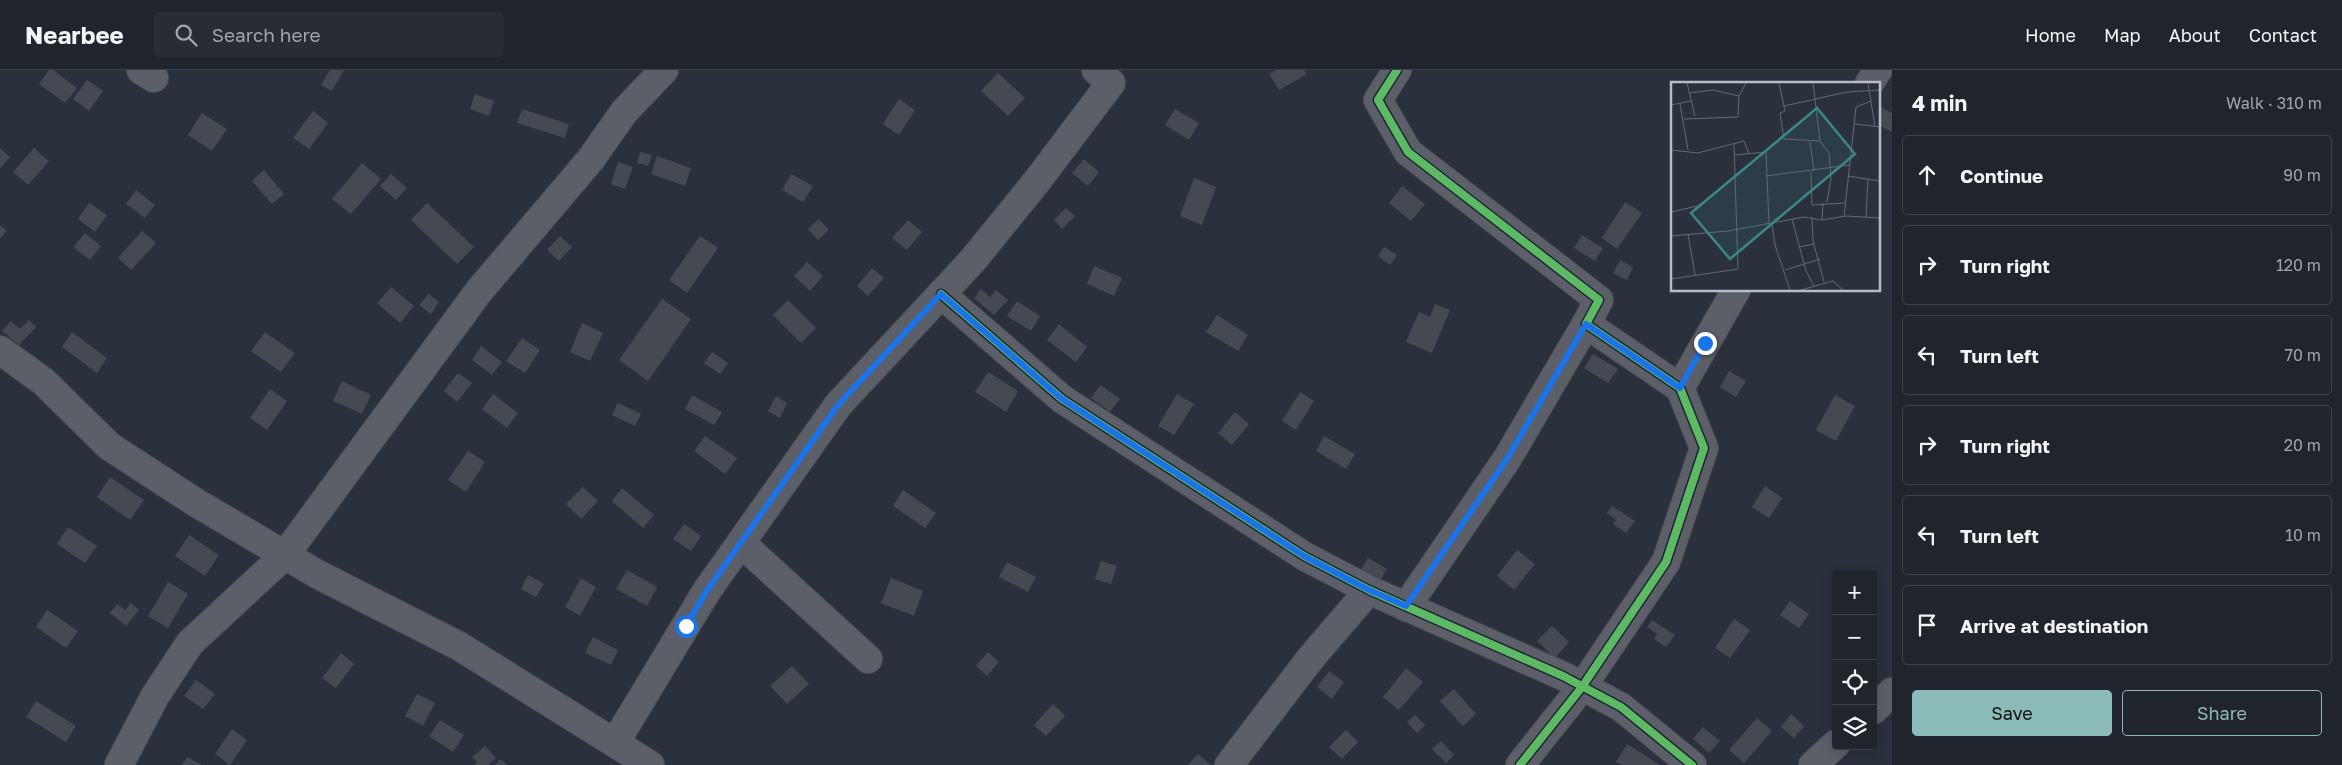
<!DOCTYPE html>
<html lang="en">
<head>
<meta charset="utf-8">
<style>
	:root { --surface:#20252d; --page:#282d35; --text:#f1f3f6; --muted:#a2a5aa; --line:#3d4249; --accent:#8bbbb9 }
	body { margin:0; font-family:"Golos Text",sans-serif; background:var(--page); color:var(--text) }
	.controls { position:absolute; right:15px; bottom:15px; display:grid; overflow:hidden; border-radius:5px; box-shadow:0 2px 12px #0003 }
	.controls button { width:45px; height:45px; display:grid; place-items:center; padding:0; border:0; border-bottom:1px solid var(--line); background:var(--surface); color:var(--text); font:25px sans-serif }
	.stop { position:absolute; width:15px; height:15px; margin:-11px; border:4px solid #1a73e8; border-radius:50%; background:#fff }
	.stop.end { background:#1a73e8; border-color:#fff; box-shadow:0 1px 5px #0008 }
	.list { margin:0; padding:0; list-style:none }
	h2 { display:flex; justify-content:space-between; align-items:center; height:65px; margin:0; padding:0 20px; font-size:21px }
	h2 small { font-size:16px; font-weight:400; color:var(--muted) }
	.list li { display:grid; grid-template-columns:32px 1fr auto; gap:15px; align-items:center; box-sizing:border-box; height:80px; margin:0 10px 10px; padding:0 10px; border:1px solid var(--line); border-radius:5px }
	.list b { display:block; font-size:19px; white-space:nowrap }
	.list em { font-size:16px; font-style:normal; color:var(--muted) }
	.actions { display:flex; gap:10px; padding:15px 20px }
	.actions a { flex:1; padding:11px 0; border:1px solid var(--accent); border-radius:5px; text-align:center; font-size:18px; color:var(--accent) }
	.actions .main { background:var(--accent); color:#111 }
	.icon { flex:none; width:28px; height:28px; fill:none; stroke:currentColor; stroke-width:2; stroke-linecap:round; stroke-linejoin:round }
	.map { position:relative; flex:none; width:1892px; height:695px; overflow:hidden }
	header { display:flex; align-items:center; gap:30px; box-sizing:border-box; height:70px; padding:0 25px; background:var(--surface); border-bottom:1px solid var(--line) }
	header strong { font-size:24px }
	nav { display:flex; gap:28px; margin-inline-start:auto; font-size:18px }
	.search { width:350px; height:45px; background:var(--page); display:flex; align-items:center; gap:12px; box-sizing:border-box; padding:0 18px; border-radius:5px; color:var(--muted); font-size:19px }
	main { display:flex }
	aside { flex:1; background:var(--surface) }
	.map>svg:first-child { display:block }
</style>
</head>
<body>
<header>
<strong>Nearbee</strong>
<div class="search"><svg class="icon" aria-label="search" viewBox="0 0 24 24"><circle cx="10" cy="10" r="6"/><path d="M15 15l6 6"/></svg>Search here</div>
<nav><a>Home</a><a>Map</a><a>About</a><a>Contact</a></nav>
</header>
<main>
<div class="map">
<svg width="1892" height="695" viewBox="0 0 1892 695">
	<rect width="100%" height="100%" fill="#2b313c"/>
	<g fill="#444952">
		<path d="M49,0H53L77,18L65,33L39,14Z"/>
		<path d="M330,0H344L332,21L321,15Z"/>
		<path d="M1276,0H1304L1307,4L1279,20L1269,4Z"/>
		<path d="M998,3L1025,28L1008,46L981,21Z"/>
		<path d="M87,10L103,21L89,41L73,29Z"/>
		<path d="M475,24L494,31L489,46L470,39Z"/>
		<path d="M899,29L915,40L899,65L883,54Z"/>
		<path d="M1879,36L1892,43V62L1878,55Z"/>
		<path d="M522,39L569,54L565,68L517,53Z"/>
		<path d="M1175,39L1199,53L1189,70L1165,55Z"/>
		<path d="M313,41L328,53L309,79L293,68Z"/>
		<path d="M202,43L227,59L212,81L188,65Z"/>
		<path d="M0,78L10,87L0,99Z"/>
		<path d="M34,78L49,91L28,115L13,102Z"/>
		<path d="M640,82L652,85L648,96L637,93Z"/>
		<path d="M657,86L691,98L685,116L651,104Z"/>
		<path d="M1084,89L1099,102L1088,116L1072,103Z"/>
		<path d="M618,92L633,97L625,119L611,114Z"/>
		<path d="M362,93L381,109L351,144L332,129Z"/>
		<path d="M264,100L284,124L272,134L252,111Z"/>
		<path d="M391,104L407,118L396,130L380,116Z"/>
		<path d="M791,104L813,116L803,132L782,120Z"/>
		<path d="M1194,108L1216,117L1202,155L1180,146Z"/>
		<path d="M1402,116L1425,134L1411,151L1389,133Z"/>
		<path d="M136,120L155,135L145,148L126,134Z"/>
		<path d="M1625,132L1642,143L1617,179L1602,168Z"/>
		<path d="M89,133L107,145L95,162L78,149Z"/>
		<path d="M427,133L474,177L457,194L411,150Z"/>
		<path d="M1066,138L1075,146L1062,159L1054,150Z"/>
		<path d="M819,149L829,160L818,170L808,159Z"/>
		<path d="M908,150L922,162L907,180L892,168Z"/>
		<path d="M0,155L7,161L0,168Z"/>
		<path d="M142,161L156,173L131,200L118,188Z"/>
		<path d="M85,163L101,176L90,190L73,177Z"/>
		<path d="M1582,165L1603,178L1595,191L1574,178Z"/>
		<path d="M560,166L572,177L559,191L547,180Z"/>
		<path d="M700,166L718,178L687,223L669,210Z"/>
		<path d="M1384,177L1397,185L1390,195L1378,186Z"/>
		<path d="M1620,190L1633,197L1627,210L1613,203Z"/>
		<path d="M807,192L823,206L810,221L794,206Z"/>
		<path d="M1094,196L1122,208L1114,226L1087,214Z"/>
		<path d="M872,198L884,208L868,226L857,216Z"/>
		<path d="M391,217L414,236L400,253L377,233Z"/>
		<path d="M981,219L990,227L996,220L1008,230L994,245L974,228Z"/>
		<path d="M428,224L439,232L431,244L419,235Z"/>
		<path d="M662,229L691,249L648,311L619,290Z"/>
		<path d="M788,230L816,258L801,273L773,245Z"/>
		<path d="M1017,231L1040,246L1031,261L1007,246Z"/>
		<path d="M1435,234L1450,240L1432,283L1406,272L1419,242L1430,247Z"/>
		<path d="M1217,245L1248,265L1238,281L1206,262Z"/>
		<path d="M29,250L36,257L19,275L2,261L11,251L20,259Z"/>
		<path d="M582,253L603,263L590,291L570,282Z"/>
		<path d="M1059,254L1087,277L1076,292L1047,270Z"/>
		<path d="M72,262L107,288L97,303L62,277Z"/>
		<path d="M265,262L295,283L281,302L251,281Z"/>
		<path d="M522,268L540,280L525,303L506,291Z"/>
		<path d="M481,276L502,292L492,305L472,290Z"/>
		<path d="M712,282L728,293L720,304L704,293Z"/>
		<path d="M1593,284L1618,299L1608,313L1584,298Z"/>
		<path d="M1729,301L1746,311L1736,327L1720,317Z"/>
		<path d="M988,302L1018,321L1006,342L975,322Z"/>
		<path d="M458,303L472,313L457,332L444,321Z"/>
		<path d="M342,311L371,325L362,344L333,331Z"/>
		<path d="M1100,315L1120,329L1110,342L1091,328Z"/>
		<path d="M270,319L287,331L267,360L250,348Z"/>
		<path d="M1300,322L1314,331L1296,360L1282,351Z"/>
		<path d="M493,324L518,343L507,358L482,339Z"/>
		<path d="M1177,324L1194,334L1174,365L1158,356Z"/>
		<path d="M692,325L722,342L714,355L685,339Z"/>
		<path d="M1835,325L1855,336L1836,371L1816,360Z"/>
		<path d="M776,326L787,333L780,348L768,341Z"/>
		<path d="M618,333L641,344L635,356L612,345Z"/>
		<path d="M1235,342L1249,354L1232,375L1218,363Z"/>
		<path d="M705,366L737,388L725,404L694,381Z"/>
		<path d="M1324,366L1355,384L1346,399L1316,381Z"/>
		<path d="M468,381L485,392L466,422L448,410Z"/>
		<path d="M110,407L144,430L130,450L97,427Z"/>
		<path d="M1765,416L1782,428L1769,448L1752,437Z"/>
		<path d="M583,417L598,431L581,449L566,434Z"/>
		<path d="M622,418L654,445L643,458L612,431Z"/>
		<path d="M903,420L936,443L925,458L893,436Z"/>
		<path d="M1612,436L1635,451L1626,463L1613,454L1616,450L1607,443Z"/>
		<path d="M684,454L701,466L691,481L673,469Z"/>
		<path d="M68,457L97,476L85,493L57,474Z"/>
		<path d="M189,465L219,485L205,506L175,486Z"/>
		<path d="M1517,480L1535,494L1514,520L1497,506Z"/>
		<path d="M1368,488L1387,499L1380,511L1361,500Z"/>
		<path d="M1101,491L1117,496L1111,514L1095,509Z"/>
		<path d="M1007,492L1036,507L1028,522L999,507Z"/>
		<path d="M627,500L657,517L647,536L616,519Z"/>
		<path d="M528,505L544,514L536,527L521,519Z"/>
		<path d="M581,508L596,517L580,546L565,537Z"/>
		<path d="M891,508L923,521L914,546L881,533Z"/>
		<path d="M168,512L188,524L168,558L148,546Z"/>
		<path d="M1790,531L1809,544L1799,558L1780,545Z"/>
		<path d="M131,533L139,540L126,556L110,543L117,534L125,540Z"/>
		<path d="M47,540L78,561L66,578L36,557Z"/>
		<path d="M1734,549L1750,560L1730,588L1715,578Z"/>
		<path d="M1652,550L1675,565L1666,577L1654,569L1657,564L1647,557Z"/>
		<path d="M1552,556L1569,572L1555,588L1537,571Z"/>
		<path d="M593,567L618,580L611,595L585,583Z"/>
		<path d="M988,582L999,592L987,606L976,596Z"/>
		<path d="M341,583L354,594L336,618L322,608Z"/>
		<path d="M792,596L809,614L787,634L770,616Z"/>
		<path d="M1406,598L1423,612L1399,640L1383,627Z"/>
		<path d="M1329,601L1344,612L1332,629L1317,617Z"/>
		<path d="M196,610L215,624L203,639L184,626Z"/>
		<path d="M1454,619L1476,644L1463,656L1440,631Z"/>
		<path d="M417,624L435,633L423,656L405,646Z"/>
		<path d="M36,631L76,656L66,672L26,647Z"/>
		<path d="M1053,634L1065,646L1046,666L1034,655Z"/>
		<path d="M1791,644L1804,656L1794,668L1781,657Z"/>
		<path d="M1415,645L1425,655L1417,663L1407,652Z"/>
		<path d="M1757,648L1772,661L1744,693L1729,680Z"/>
		<path d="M440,650L464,665L453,682L429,666Z"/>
		<path d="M1703,657L1720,671L1709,683L1693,669Z"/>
		<path d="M232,659L247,670L230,695L215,684Z"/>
		<path d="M1346,660L1358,672L1342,689L1329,677Z"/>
		<path d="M1441,671L1454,685L1446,693L1432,679Z"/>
		<path d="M1627,674L1660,695H1622L1616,692Z"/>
		<path d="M485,676L496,688L488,695H474L477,692L472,687Z"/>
		<path d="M1198,684L1211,695H1188Z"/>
		<path d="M187,687L202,695H182Z"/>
		<path d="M500,689L508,695H495Z"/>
	</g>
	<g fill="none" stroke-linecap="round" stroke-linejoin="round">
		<g stroke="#4a4d56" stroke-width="30">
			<g id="street">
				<path d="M141,0L154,8"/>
				<path d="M1397,0L1378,30L1408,82L1599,230L1586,254L1680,318L1704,378L1666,492L1582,617L1520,695"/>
				<path d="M1869,14L1878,0"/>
				<path d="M941,224L1062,329L1304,486L1369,520L1563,606L1621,637L1692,695"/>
				<path d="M0,280L44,312L109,376L195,432L317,504L459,576L650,695"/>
				<path d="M1680,318L1736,220"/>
				<path d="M741,473L868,589"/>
				<path d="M1406,537L1507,389L1586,254"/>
				<path d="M1873,640L1892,622"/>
				<path d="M615,673L706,522L838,335L973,190L1037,111L1111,13L1096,0"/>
				<path d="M119,695L155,626L190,573L285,485L479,221L591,89L624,42L664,0"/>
				<path d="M1229,695L1310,589L1369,520"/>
				<path d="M1813,695L1836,674"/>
			</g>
		</g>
		<use href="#street" stroke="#5c5f68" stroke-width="28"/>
		<g stroke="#1e2537" stroke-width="11">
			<g id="cycleway">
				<path d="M1397,0L1378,30L1408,82L1599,230L1586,254L1680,318L1704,378L1666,492L1582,617L1520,695"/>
				<path d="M941,224L1062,329L1304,486L1369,520L1563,606L1621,637L1692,695"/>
			</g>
		</g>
		<use href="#cycleway" stroke="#5cba63" stroke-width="8"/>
	</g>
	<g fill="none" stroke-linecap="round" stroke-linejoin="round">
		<path stroke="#1a73e8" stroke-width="6" d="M686,556L706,522L838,335L941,224L1062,329L1304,486L1369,520L1406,536L1507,389L1586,254L1680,318L1705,273"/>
	</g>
	<g transform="translate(1671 12)">
		<rect width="209" height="209" fill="#2b313c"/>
		<path fill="none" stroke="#636976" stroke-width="1" d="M16,1L24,34M108,1L114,29L109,31L113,57L149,59L158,71L160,96L156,120M142,1L149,59M197,1L204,45M18,11L42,8L68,14M9,22L17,68M0,23L20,19M113,24L176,10L209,8M13,37L67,35L68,14L75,1M184,42L209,45M139,60L143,89M0,68L27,71L73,59L78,72M64,73L95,70L98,142M140,90L141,123L174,121M95,94L178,83M177,94L209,99M0,130L31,123M141,135L142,159L153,200M173,135L185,25L200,19M195,135L197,97M121,137L135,189L143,204M151,138L152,121M101,141L104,163L119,208M17,152L24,193M0,154L57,149L133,135L151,138L175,134L209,136M128,165L143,162M114,188L149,177M0,197L67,187L63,62M130,208L162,199L172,208"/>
		<path fill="#398886" fill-opacity="0.15" stroke="#398886" stroke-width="2.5" d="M146,26L184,72L59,177L20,131Z"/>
		<rect width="209" height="209" fill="none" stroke="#b6bccc" stroke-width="2.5"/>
	</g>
</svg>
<div class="controls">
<button>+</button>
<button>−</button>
<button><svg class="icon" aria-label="locate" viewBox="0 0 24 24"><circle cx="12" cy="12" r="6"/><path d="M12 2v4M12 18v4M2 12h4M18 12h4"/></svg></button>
<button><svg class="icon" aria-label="layers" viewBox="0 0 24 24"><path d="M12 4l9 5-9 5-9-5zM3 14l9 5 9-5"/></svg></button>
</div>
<div class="stop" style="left:686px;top:556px"></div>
<div class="stop end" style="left:1705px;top:273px"></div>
</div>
<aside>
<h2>4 min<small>Walk · 310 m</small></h2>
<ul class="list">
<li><svg class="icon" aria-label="ahead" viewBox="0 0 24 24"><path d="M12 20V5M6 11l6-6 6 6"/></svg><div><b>Continue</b></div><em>90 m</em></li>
<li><svg class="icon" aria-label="right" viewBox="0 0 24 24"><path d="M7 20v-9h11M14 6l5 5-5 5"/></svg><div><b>Turn right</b></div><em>120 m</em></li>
<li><svg class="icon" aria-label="left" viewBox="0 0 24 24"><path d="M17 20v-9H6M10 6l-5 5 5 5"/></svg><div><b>Turn left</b></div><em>70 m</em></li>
<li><svg class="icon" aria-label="right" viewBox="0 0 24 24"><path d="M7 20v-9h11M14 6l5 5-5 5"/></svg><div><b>Turn right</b></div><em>20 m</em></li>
<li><svg class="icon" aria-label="left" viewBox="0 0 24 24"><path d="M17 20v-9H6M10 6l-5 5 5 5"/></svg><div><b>Turn left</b></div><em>10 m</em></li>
<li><svg class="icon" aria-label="arrive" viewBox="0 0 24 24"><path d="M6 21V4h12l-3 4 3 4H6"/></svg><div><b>Arrive at destination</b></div></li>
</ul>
<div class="actions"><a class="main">Save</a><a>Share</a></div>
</aside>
</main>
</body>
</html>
